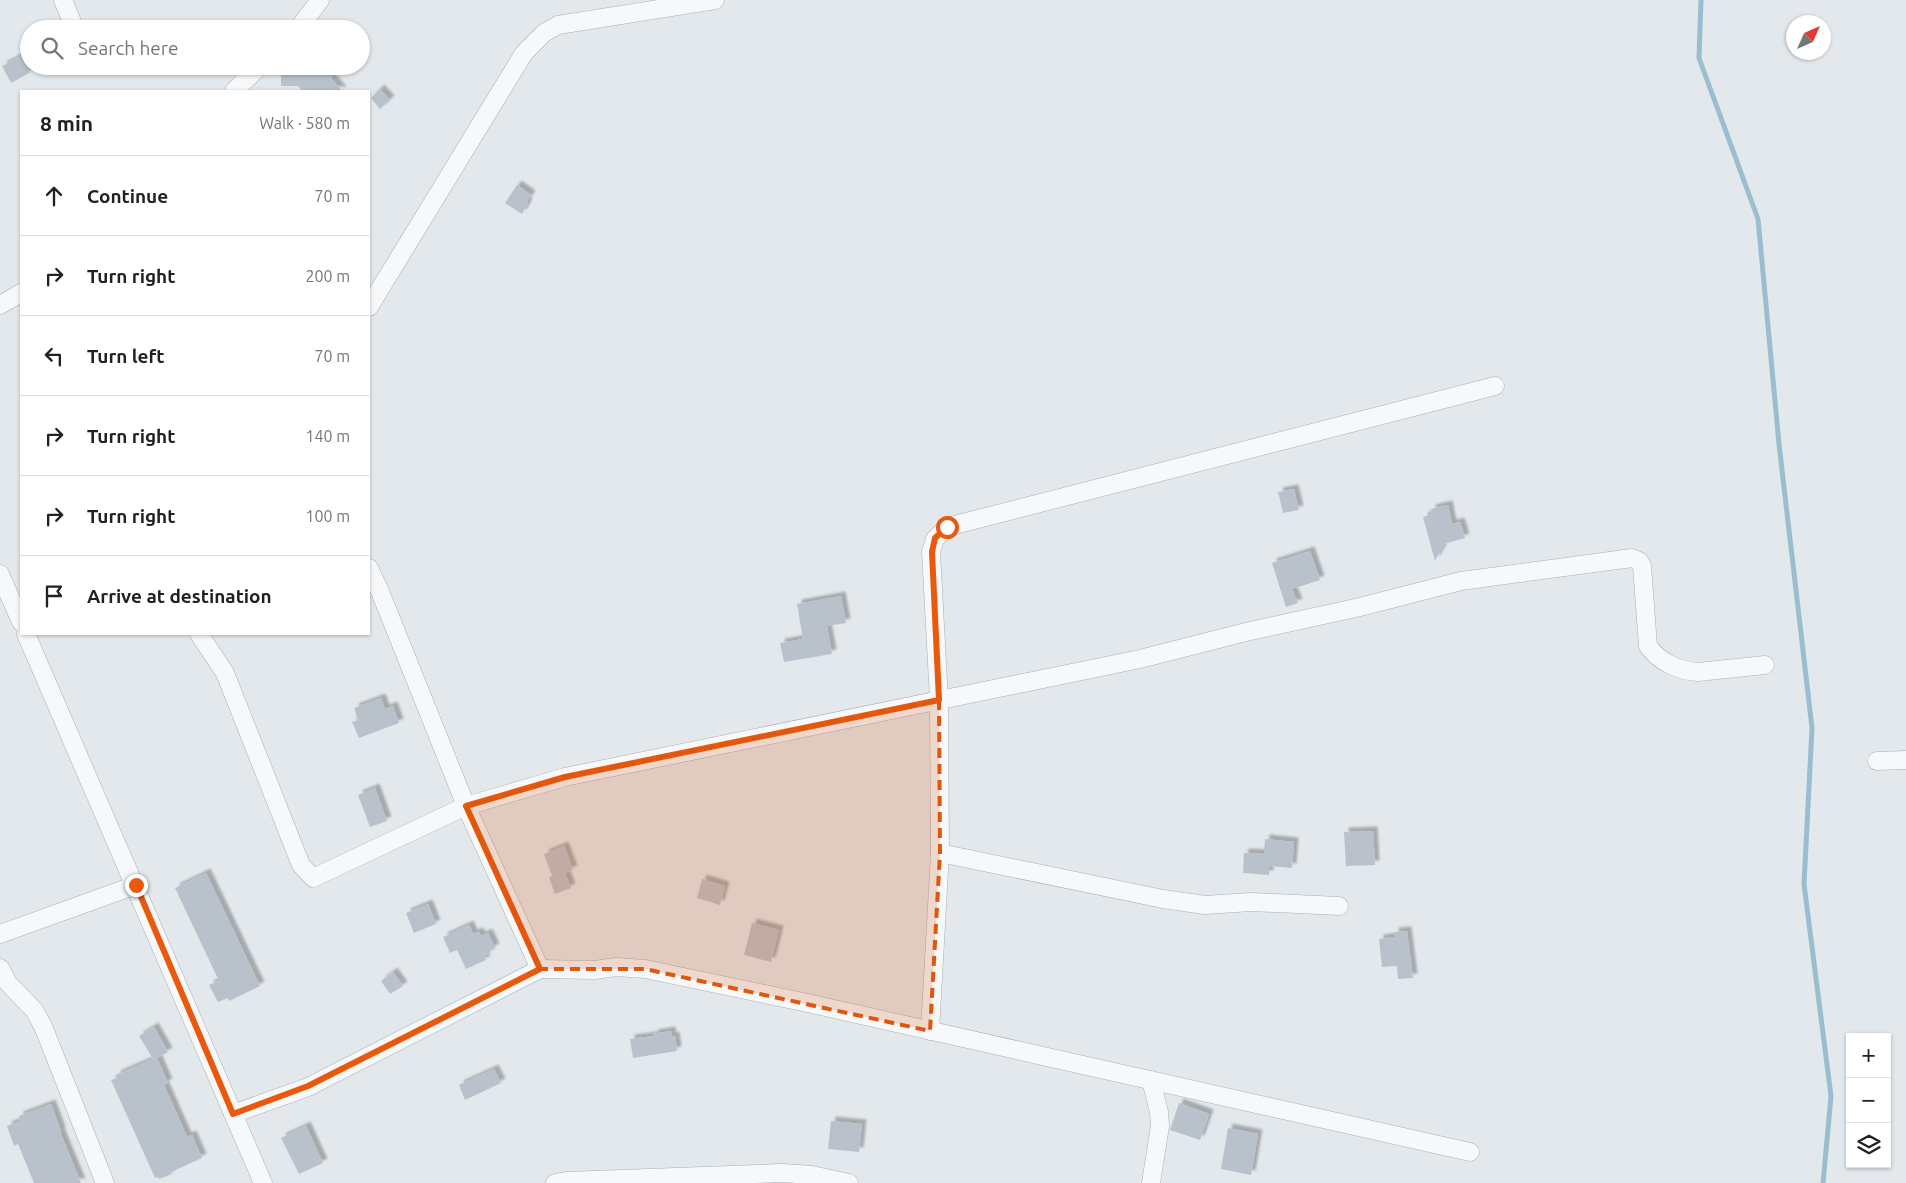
<!DOCTYPE html>
<html lang="en">
<head>
<meta charset="utf-8">
<style>
	:root { --surface:#fff; --page:#f2f2f2; --text:#202124; --muted:#757577; --line:#e0e0e0 }
	body { margin:0; font-family:Ubuntu,sans-serif; background:var(--page); color:var(--text) }
	.controls { position:absolute; right:15px; bottom:15px; display:grid; overflow:hidden; border-radius:0px; box-shadow:0 1px 4px #0004 }
	.controls button { width:45px; height:45px; display:grid; place-items:center; padding:0; border:0; border-bottom:1px solid var(--line); background:var(--surface); color:var(--text); font:25px sans-serif }
	.compass { position:absolute; left:1786px; top:15px; width:45px; height:45px; border-radius:50%; background:var(--surface); box-shadow:0 1px 4px #0004; rotate:45deg }
	.stop { position:absolute; width:15px; height:15px; margin:-11px; border:4px solid #ea580c; border-radius:50%; background:#fff }
	.stop.end { background:#ea580c; border-color:#fff; box-shadow:0 1px 5px #0008 }
	.list { margin:0; padding:0; list-style:none }
	h2 { display:flex; justify-content:space-between; align-items:center; height:65px; margin:0; padding:0 20px; font-size:21px }
	h2 small { font-size:16px; font-weight:400; color:var(--muted) }
	.list li { display:grid; grid-template-columns:32px 1fr auto; gap:15px; align-items:center; box-sizing:border-box; height:80px; padding:0 20px; border-top:1px solid var(--line) }
	.list b { display:block; font-size:19px; white-space:nowrap }
	.list em { font-size:16px; font-style:normal; color:var(--muted) }
	.icon { flex:none; width:28px; height:28px; fill:none; stroke:currentColor; stroke-width:2; stroke-linecap:round; stroke-linejoin:round }
	.map { position:relative; flex:none; width:1906px; height:1183px; overflow:hidden }
	.search { position:absolute; background:var(--surface); box-shadow:0 1px 4px #0004; left:20px; top:20px; width:350px; height:55px; display:flex; align-items:center; gap:12px; box-sizing:border-box; padding:0 18px; border-radius:28px; color:var(--muted); font-size:19px }
	.panel { position:absolute; background:var(--surface); box-shadow:0 1px 4px #0004; left:20px; top:90px; width:350px; height:545px; border-radius:0px }
	.map>svg:first-child { display:block }
</style>
</head>
<body>
<div class="map">
<svg width="1906" height="1183" viewBox="0 0 1906 1183">
	<defs>
		<filter id="shadow"><feDropShadow dx="4.5" dy="-4.5" stdDeviation="1" flood-color="#0004"/></filter>
	</defs>
	<rect width="100%" height="100%" fill="#e3e8ec"/>
	<g fill="none" stroke-linecap="round" stroke-linejoin="round">
		<path stroke="#9abed0" stroke-width="5" d="M1701,0L1699,58L1758,219L1779,444L1812,728L1804,884L1831,1096L1823,1183"/>
	</g>
	<g fill="#b9c2cb" filter="url(#shadow)">
		<path d="M29,52V73L11,83L2,66Z"/>
		<path d="M289,66H330L336,73L331,78L342,91H302L298,86H281V73Z"/>
		<path d="M380,89L390,100L380,109L371,98Z"/>
		<path d="M517,185L531,195L526,202L528,203L522,214L505,203Z"/>
		<path d="M1294,489L1299,510L1283,513L1278,492Z"/>
		<path d="M1448,505L1452,524L1460,522L1465,538L1444,544L1435,561L1423,517L1432,514L1431,509Z"/>
		<path d="M1310,551L1320,580L1292,589L1298,603L1286,607L1272,563Z"/>
		<path d="M841,596L846,623L827,626L832,654L784,662L780,643L803,639L797,604Z"/>
		<path d="M381,698L385,709L393,706L399,723L359,738L352,722L358,720L354,708Z"/>
		<path d="M375,788L387,821L370,827L358,795Z"/>
		<path d="M1373,831L1375,865L1346,866L1344,832Z"/>
		<path d="M1265,839L1294,842L1292,868L1269,866V875L1243,873L1244,853L1264,854Z"/>
		<path d="M564,846L573,870L565,873L571,888L555,894L549,877L552,876L544,854Z"/>
		<path d="M206,873L260,986L229,1001L228,998L218,1002L209,985L219,981L175,888Z"/>
		<path d="M702,879L725,886L720,905L697,898Z"/>
		<path d="M428,904L436,924L414,933L406,913Z"/>
		<path d="M752,923L779,930L771,962L744,955Z"/>
		<path d="M469,925L473,934L479,932L481,936L488,933L495,948L490,950V953L484,956L486,960L466,969L457,950L450,953L443,937Z"/>
		<path d="M1407,931L1413,978L1398,979L1397,966L1382,967L1379,939L1395,937L1394,932Z"/>
		<path d="M393,972L403,986L390,994L381,981Z"/>
		<path d="M154,1027L168,1052L157,1058L168,1083L164,1085L187,1137L192,1135L202,1158L171,1172L172,1174L159,1179L158,1177L155,1178L111,1080L117,1078L116,1075L153,1059L139,1036Z"/>
		<path d="M671,1031L672,1037L675,1036L677,1051L633,1058L630,1039L654,1036L653,1034Z"/>
		<path d="M494,1069L501,1083L465,1100L459,1085Z"/>
		<path d="M1179,1103L1209,1114L1200,1140L1170,1130Z"/>
		<path d="M51,1104L61,1131L60,1132L81,1183H34L18,1144L14,1146L7,1126L20,1121L19,1116Z"/>
		<path d="M831,1121L862,1124L859,1152L828,1149Z"/>
		<path d="M306,1126L323,1163L299,1174L281,1138Z"/>
		<path d="M1228,1128L1258,1134L1251,1175L1221,1169Z"/>
	</g>
	<g fill="none" stroke-linecap="round" stroke-linejoin="round">
		<g stroke="#a7b0b7" stroke-width="19">
			<g id="minor">
				<path d="M63,0L75,29"/>
				<path d="M298,29L320,0"/>
				<path d="M234,91L260,66"/>
				<path d="M0,305L21,293"/>
				<path d="M369,307L524,53L544,33L558,25L715,0"/>
				<path d="M369,568L379,589L466,806L540,969"/>
				<path d="M0,574L21,622"/>
				<path d="M26,634L263,1183"/>
				<path d="M199,634L225,673L301,865L313,878L466,806L565,777L1140,659L1246,632L1360,607L1461,581L1632,558L1639,561L1642,566L1648,646C1659,662 1679,671 1698,672L1765,665"/>
				<path d="M1877,761L1906,760"/>
				<path d="M940,853L1163,899L1205,905L1251,902L1339,906"/>
				<path d="M0,934L136,885"/>
				<path d="M0,968L8,983L34,1010L43,1026L105,1183"/>
				<path d="M930,1031L940,853L939,700L931,552L935,539L947,527L1495,386"/>
				<path d="M233,1114L308,1087L540,969L595,970L616,967L645,969L803,1002L1470,1152"/>
				<path d="M555,1183L566,1181L782,1173L812,1175L849,1183"/>
				<path d="M1151,1183L1160,1126L1159,1112L1151,1080"/>
			</g>
		</g>
		<use href="#minor" stroke="#f6f8fa" stroke-width="18"/>
	</g>
	<g fill="none" stroke-linecap="round" stroke-linejoin="round">
		<path stroke="#ea580c" stroke-width="6" d="M136,885L233,1114L308,1086L540,969L466,806L565,777L939,700L932,552L935,538L947,527"/>
	</g>
	<path fill="#de570f" fill-opacity="0.2" stroke="#de570f" stroke-width="4" stroke-dasharray="10 6" stroke-linejoin="round" d="M939,700L940,853L930,1031L645,969H540L466,806L565,777Z"/>
</svg>
<div class="controls">
<button>+</button>
<button>−</button>
<button><svg class="icon" aria-label="layers" viewBox="0 0 24 24"><path d="M12 4l9 5-9 5-9-5zM3 14l9 5 9-5"/></svg></button>
</div>
<svg class="compass" viewBox="-18 -18 36 36"><path d="M0-13l5 13h-10z" fill="#e53935"/><path d="M0 13l5-13h-10z" fill="#757577"/></svg>
<div class="stop" style="left:947px;top:527px"></div>
<div class="stop end" style="left:136px;top:885px"></div>
<div class="search"><svg class="icon" aria-label="search" viewBox="0 0 24 24"><circle cx="10" cy="10" r="6"/><path d="M15 15l6 6"/></svg>Search here</div>
<section class="panel">
<h2>8 min<small>Walk · 580 m</small></h2>
<ul class="list">
<li><svg class="icon" aria-label="ahead" viewBox="0 0 24 24"><path d="M12 20V5M6 11l6-6 6 6"/></svg><div><b>Continue</b></div><em>70 m</em></li>
<li><svg class="icon" aria-label="right" viewBox="0 0 24 24"><path d="M7 20v-9h11M14 6l5 5-5 5"/></svg><div><b>Turn right</b></div><em>200 m</em></li>
<li><svg class="icon" aria-label="left" viewBox="0 0 24 24"><path d="M17 20v-9H6M10 6l-5 5 5 5"/></svg><div><b>Turn left</b></div><em>70 m</em></li>
<li><svg class="icon" aria-label="right" viewBox="0 0 24 24"><path d="M7 20v-9h11M14 6l5 5-5 5"/></svg><div><b>Turn right</b></div><em>140 m</em></li>
<li><svg class="icon" aria-label="right" viewBox="0 0 24 24"><path d="M7 20v-9h11M14 6l5 5-5 5"/></svg><div><b>Turn right</b></div><em>100 m</em></li>
<li><svg class="icon" aria-label="arrive" viewBox="0 0 24 24"><path d="M6 21V4h12l-3 4 3 4H6"/></svg><div><b>Arrive at destination</b></div></li>
</ul>
</section>
</div>
</body>
</html>
